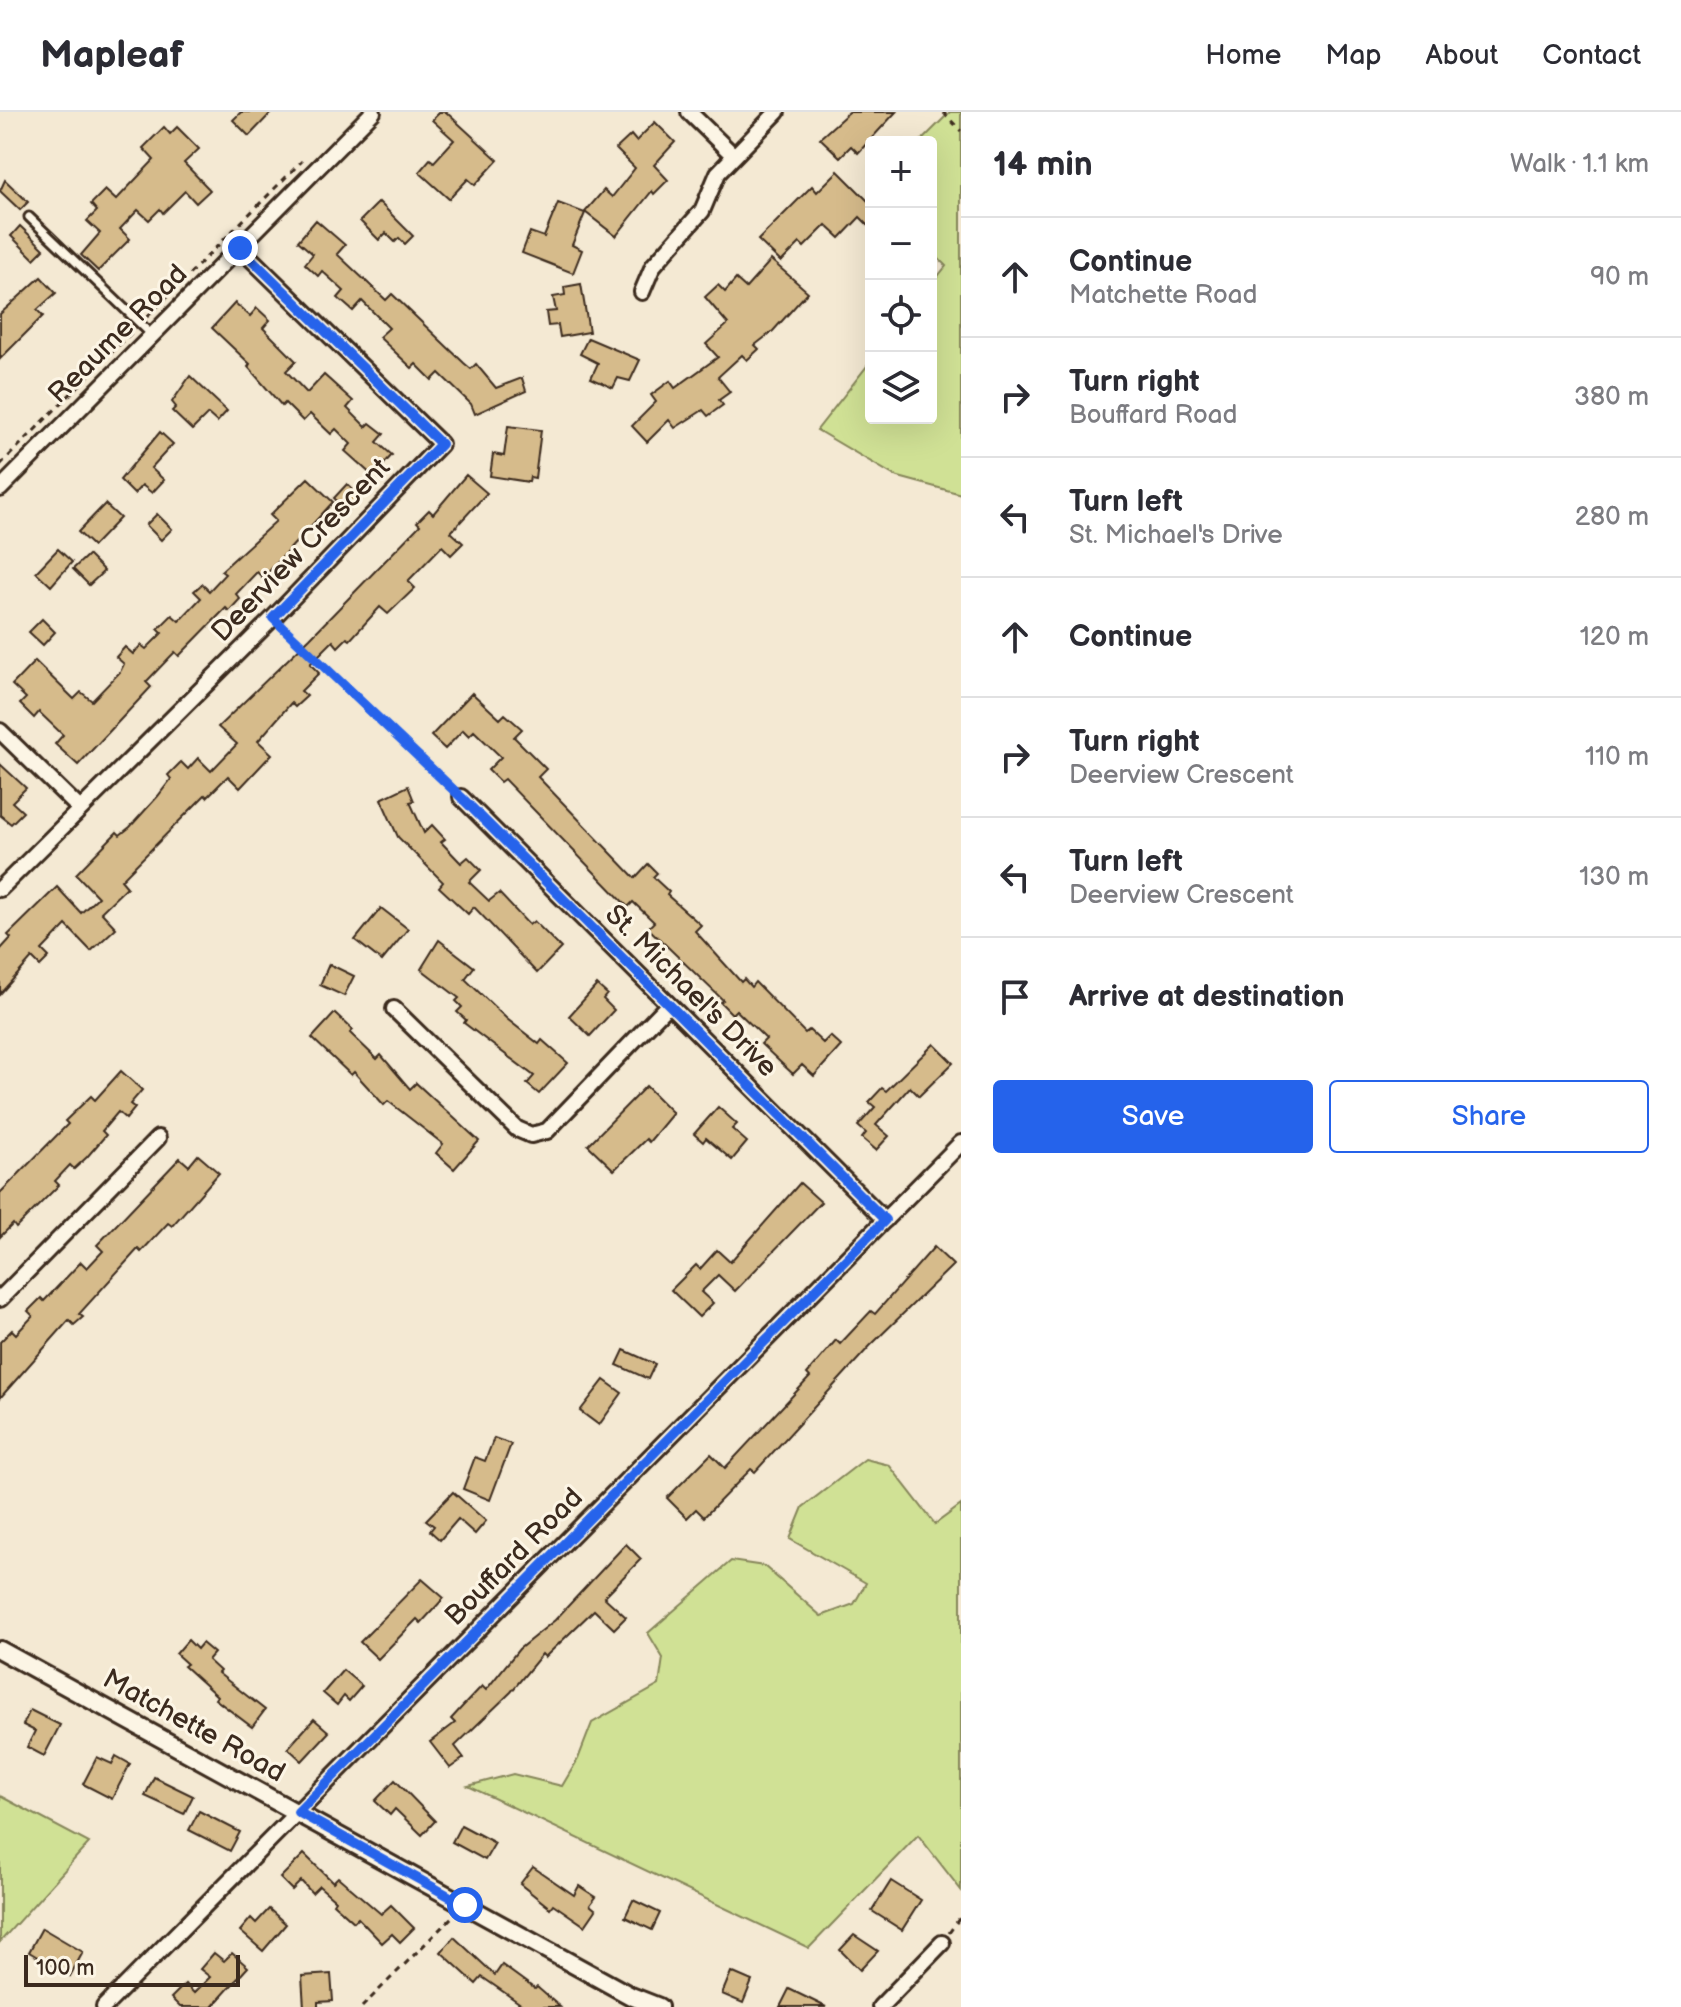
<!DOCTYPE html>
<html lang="en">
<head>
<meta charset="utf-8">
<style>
	:root { --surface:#fff; --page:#f2f2f3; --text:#2b2b33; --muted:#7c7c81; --line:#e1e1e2; --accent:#2563eb }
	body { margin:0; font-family:"Balsamiq Sans",sans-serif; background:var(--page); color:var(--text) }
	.controls { position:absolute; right:24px; top:24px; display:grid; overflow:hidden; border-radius:8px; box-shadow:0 8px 32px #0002 }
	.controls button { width:72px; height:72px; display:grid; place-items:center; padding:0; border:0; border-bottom:2px solid var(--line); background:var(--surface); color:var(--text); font:40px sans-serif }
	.scale { position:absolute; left:24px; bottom:20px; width:216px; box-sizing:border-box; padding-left:8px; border:4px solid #3b2a1e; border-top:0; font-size:22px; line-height:28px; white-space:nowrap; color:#3b2a1e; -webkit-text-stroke:6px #fcf5e5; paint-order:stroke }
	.stop { position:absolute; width:24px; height:24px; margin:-18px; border:6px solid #2563eb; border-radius:50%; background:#fff }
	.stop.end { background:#2563eb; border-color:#fff; box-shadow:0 2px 8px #0008 }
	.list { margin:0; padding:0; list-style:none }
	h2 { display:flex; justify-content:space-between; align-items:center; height:104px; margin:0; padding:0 32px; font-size:34px }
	h2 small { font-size:26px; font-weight:400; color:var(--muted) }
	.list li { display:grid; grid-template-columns:52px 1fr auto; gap:24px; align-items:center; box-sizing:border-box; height:120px; padding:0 32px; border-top:2px solid var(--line) }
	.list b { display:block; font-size:30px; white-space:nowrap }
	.list p { margin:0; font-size:26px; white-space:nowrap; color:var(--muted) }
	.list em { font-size:26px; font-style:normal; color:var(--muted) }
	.actions { display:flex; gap:16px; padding:24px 32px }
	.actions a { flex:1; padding:18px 0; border:2px solid var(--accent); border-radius:8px; text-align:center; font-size:28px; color:var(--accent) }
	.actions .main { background:var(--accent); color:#fff }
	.icon { flex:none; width:44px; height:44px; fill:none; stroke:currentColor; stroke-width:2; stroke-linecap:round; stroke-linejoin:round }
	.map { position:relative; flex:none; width:961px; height:1895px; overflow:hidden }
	header { display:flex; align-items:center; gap:48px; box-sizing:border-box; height:112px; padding:0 40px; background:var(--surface); border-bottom:2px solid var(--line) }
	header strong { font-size:38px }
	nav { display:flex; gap:44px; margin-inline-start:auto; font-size:28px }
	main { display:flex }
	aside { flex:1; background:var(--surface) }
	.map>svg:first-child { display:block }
</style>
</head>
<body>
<header>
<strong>Mapleaf</strong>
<nav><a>Home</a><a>Map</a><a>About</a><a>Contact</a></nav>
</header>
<main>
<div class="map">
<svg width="961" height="1895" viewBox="0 0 961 1895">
	<rect width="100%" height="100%" fill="#f4e9d3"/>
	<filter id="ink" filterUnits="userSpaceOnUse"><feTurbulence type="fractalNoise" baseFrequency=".0125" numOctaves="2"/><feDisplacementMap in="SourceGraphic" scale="16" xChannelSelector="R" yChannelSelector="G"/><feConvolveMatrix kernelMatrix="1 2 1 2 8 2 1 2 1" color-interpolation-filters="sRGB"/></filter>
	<g filter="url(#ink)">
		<g fill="#d0e195" stroke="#86865a" stroke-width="2">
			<path d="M950,0H961V382L895,364L817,318L871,249V306H931V173L946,154L931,139V30H920Z"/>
			<path d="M865,1347L889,1353L935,1412L961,1393V1778L918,1723L809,1836L468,1674L513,1662L562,1674L578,1647L592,1611L659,1573L663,1546L648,1521L731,1449L764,1454L821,1504L854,1492L866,1471L790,1427L803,1395Z"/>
			<path d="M0,1684L89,1731L0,1830Z"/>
		</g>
		<g fill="#d6bb8b" stroke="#3b2a1e" stroke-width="2">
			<path d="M241,0H272L249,24L233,8Z"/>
			<path d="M440,0H446L498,48L475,73L468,67L449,87L419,60L430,47L434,50L454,28L432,8Z"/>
			<path d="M849,0H896L858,41L851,34L840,45L820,26Z"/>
			<path d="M655,10L675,30L654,53L668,68L654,82L652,79L616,124L585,100L604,78L612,85L635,56L616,37L631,23L636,29Z"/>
			<path d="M164,15L170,22L177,15L199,37L184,51L210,78L196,91L185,79L163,101L160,97L149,108L138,98L120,117L130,127L98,159L81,143L100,121L87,109L97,99L91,92L105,78L116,88L154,48L143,36Z"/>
			<path d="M838,59L871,92V116L860,105L840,126L826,113L804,135L800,131L781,150L758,128L812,74L817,80Z"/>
			<path d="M5,68L28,90L20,98L0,79Z"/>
			<path d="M379,90L413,124L405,132L399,126L395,130L386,121L379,128L360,109Z"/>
			<path d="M558,91L585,101L572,133L582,138L573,161L522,141L530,120L544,125Z"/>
			<path d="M316,108L345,133L337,142L386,188L392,182L464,251L471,257L476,252L496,276L522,266L526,279L475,302L471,292L439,261L432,268L416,252L412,256L379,225L389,216L362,189L353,199L338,186L344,179L322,159L318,164L305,152L313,142L298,129Z"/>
			<path d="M20,114L44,137L34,147L11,124Z"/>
			<path d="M771,148L808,180L773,219L755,233L759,237L747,248L742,243L718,265L730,280L719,288L723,293L708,304L703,298L675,316L669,308L647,330L632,314L656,290L651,283L670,269L675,276L718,245L706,232L728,212L705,185L718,173L725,180L736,167L746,176Z"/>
			<path d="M41,165L56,181L37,198L43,204L0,247V202Z"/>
			<path d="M581,172L589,220L560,225L558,213L548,214L546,200L556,199L553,185L565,183L564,175Z"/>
			<path d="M235,191L250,204L257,196L270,208L263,216L296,249L286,259L307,281L324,263L353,289L347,296L366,315L370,311L384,322L377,330L392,343L373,364L345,339L351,332L336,317L331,322L310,302L303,309L285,291L282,294L248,255L250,252L212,216Z"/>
			<path d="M588,226L640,248L630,269L618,266L613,276L591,266L598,251L580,242Z"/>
			<path d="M190,264L227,299L217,310L208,302L192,318L172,299L176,295L172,290Z"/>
			<path d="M508,314L541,318L535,366L530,365L529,370L490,364L493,342L504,344Z"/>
			<path d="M160,320L173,332L151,356L164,368L152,381L142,373L134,382L120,368Z"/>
			<path d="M466,363L487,381L451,420L463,431L451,443L442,434L408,469L415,476L388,502L380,495L350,528L347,526L338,535L333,529L310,552L319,561L301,579L307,584L295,595L291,591L258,629L272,642L240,676L228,664L207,685L205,683L121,768L127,775L101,800L116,816L91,839L66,813L42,838L49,845L40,854L32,846L0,882V838L11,826L8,823L57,775L81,801L98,785L76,762L117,720L120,723L130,715L158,684L171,667L168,663L181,650L188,657L198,646L211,659L237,632L218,615L310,526L420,413L417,410L429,398L433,402Z"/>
			<path d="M308,366L333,390L263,466L257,460L236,482L240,487L229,499L226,496L179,544L175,540L170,545L146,570L151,575L78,653L55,632L63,623L39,600L34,606L20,592L26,586L12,573L35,549L74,587L81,580L92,589L120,560L124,552L116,545L125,535L133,542L141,533L146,537L162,521L158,517L172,503L179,509L201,486L194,479L202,472L209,479L225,462L221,459L276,409L270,403Z"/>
			<path d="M347,372L360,385L347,399L334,386Z"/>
			<path d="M105,392L120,406L93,434L78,420Z"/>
			<path d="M157,402L172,417L161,428L146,413Z"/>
			<path d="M58,437L72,450L51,474L36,460Z"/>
			<path d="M88,443L104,459L89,473L73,457Z"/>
			<path d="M42,507L55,520L43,533L29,520Z"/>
			<path d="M472,581L500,607L505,602L522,617L514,625L546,657L538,665L635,766L648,752L657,761L653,765L669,780L667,783L701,813L695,819L741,870L744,867L751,875L755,870L805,921L809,918L823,931L830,924L841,934L814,964L802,953L793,962L780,950L761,932L766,927L736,898L732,902L720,890L723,888L648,816L654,810L633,790L628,795L504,667L500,670L488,658L501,645L474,619L469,624L463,618L445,637L431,624Z"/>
			<path d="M0,652L26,676L12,690L23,700L11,712L0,703Z"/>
			<path d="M408,674L414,689L410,690L424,721L432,713L445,727L441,730L461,751L468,745L481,758L469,770L489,789L499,781L529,813L534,809L561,836L537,861L474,795L468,802L439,775L443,770L398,725L381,687Z"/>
			<path d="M381,796L408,817L382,849L355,828Z"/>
			<path d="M439,828L474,855L465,867L507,907L539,932L542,928L568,951L539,982L527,972L534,964L464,911L466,908L457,900L462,895L456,889L459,886L421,857Z"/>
			<path d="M329,852L354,864L344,884L320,873Z"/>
			<path d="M597,873L607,882L603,887L614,898L590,924L569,904Z"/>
			<path d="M335,901L353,918L350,921L377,947L381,943L410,977L416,971L479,1029L454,1057L436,1041L443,1032L388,989L384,993L354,960L351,963L312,926Z"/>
			<path d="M934,932L953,951L919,984L910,975L876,1013L889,1024L876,1038L862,1026L866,1021L858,1014L875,995L869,990L882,976L886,979Z"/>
			<path d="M121,959L142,978L130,992L135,996L126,1007L118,1000L102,1019L106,1023L87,1045L74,1057L70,1053L55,1069L59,1073L16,1116L13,1112L0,1125V1081L68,1012L65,1009L91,984L95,988Z"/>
			<path d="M646,974L673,1001L649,1030L646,1027L614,1058L588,1033Z"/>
			<path d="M718,995L737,1012L732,1017L747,1030L732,1048L706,1026L703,1030L694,1022Z"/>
			<path d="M198,1043L219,1061L172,1114L168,1111L141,1140L138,1137L79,1202L83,1205L74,1213L69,1208L0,1286V1230L12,1218L16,1222L33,1204L28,1199L41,1186L44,1189L81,1150L87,1156L103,1139L97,1133L180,1046L189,1054Z"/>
			<path d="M800,1071L821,1090L735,1179L718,1163L701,1180L713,1191L699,1205L671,1178L696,1153L700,1157L717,1138L730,1150Z"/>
			<path d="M934,1135L953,1153L870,1234L755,1360L751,1357L704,1405L696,1397L687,1406L667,1386L711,1342L725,1356L810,1265L807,1262L836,1228L840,1232L871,1199L875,1202Z"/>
			<path d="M624,1238L655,1252L648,1267L617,1253Z"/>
			<path d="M604,1268L622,1281L599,1313L580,1299Z"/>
			<path d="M494,1326L511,1332L490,1388L463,1377L475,1345L485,1349Z"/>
			<path d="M453,1380L486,1409L475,1422L458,1407L440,1428L430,1419L434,1414L426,1408Z"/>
			<path d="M626,1432L641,1447L604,1485L626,1505L614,1517L594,1498L545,1545L542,1542L511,1580L455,1634L464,1646L450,1656L430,1630L455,1611L451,1607L462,1595L482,1574L486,1578L519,1537L555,1508Z"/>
			<path d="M422,1467L444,1486L421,1511L417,1507L378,1547L360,1530Z"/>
			<path d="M188,1528L197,1537L202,1531L214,1541L208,1548L220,1559L218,1561L265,1598L252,1615L215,1587L217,1584L184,1554L187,1552L176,1542Z"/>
			<path d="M343,1558L362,1574L349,1589L344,1584L337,1593L323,1581Z"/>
			<path d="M30,1598L60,1613L44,1644L27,1635L35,1619L23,1613Z"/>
			<path d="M314,1607L329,1620L302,1649L288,1636Z"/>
			<path d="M116,1644L130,1652L112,1687L83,1672L97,1645L112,1652Z"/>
			<path d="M154,1665L193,1684L184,1702L145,1684Z"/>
			<path d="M395,1668L435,1709L422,1723L395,1697L390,1703L375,1689Z"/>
			<path d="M199,1699L240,1720L230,1739L189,1718Z"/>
			<path d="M461,1713L495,1731L485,1748L452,1730Z"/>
			<path d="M304,1742L333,1770L338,1765L381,1802L391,1793L414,1816L400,1830L392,1822L382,1831L358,1806L354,1810L333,1791L335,1788L319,1774L312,1781L301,1769L292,1778L280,1766Z"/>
			<path d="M533,1755L574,1783L579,1774L596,1785L590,1793L596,1798L585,1814L553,1792L550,1796L520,1772Z"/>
			<path d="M891,1769L921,1788L902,1818L872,1799Z"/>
			<path d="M633,1788L660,1801L652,1818L625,1805Z"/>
			<path d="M269,1797L286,1812L263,1839L240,1819L251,1806L256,1811Z"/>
			<path d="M42,1816L83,1840L70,1864L29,1840Z"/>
			<path d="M854,1823L878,1839L860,1858L840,1838Z"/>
			<path d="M454,1825L495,1863L502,1853L535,1877L537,1875L560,1895H525L482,1865L476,1872L441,1840Z"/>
			<path d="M214,1841L224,1849L232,1841L248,1855L212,1895H180L171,1886L185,1872L194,1881L210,1865L200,1857Z"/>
			<path d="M731,1860L752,1869L743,1891L722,1882Z"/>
			<path d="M331,1862L333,1889L318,1890V1895H304L302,1864Z"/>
			<path d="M789,1877L826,1895H780Z"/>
		</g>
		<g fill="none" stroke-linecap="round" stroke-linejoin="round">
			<g stroke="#3b2a1e" stroke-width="13">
				<path id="service" d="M29,105L153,224"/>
			</g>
			<g stroke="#3b2a1e" stroke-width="20">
				<g id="minor">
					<path d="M689,0L733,43"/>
					<path d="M642,180L653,154L702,99L718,61L777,0"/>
					<path d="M0,377L373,0"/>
					<path d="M0,619L79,696"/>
					<path d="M461,685L885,1108"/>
					<path d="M0,777L273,506L441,332L240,136"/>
					<path d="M394,897L517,1017L531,1023L547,1019L668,893"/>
					<path d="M0,1187L158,1026"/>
					<path d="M104,1895L961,1031"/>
					<path d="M880,1895L942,1831"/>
				</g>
			</g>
			<g stroke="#3b2a1e" stroke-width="22">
				<path id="tertiary" d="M0,1538L631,1884L659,1895"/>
			</g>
			<g stroke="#3b2a1e" stroke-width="3" stroke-dasharray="6 6" stroke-linecap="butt">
				<path d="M943,0L961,19"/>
				<path d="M147,205L302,49"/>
				<path d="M0,353L133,219"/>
				<path d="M283,516L452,676"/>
				<path d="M949,1821L961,1804"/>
				<path d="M362,1895L453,1804"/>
			</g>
			<use href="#service" stroke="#fcf5e5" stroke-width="7"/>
			<use href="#minor" stroke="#fcf5e5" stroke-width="14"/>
			<use href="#tertiary" stroke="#fcf5e5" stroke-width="16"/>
		</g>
	</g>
	<g fill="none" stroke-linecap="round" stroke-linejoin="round" filter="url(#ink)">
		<path stroke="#2563eb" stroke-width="10" d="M240,136L441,332L273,506L461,685L885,1108L298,1700L465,1793"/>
	</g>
	<g text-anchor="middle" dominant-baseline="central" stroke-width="6" stroke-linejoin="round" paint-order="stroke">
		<g font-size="28" fill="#3b2a1e" stroke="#fcf5e5">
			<text transform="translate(118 222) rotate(-45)">Reaume Road</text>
			<text transform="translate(301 438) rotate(-46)">Deerview Crescent</text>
			<text transform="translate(691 879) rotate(45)">St. Michael's Drive</text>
			<text transform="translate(514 1445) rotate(-45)">Bouffard Road</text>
			<text transform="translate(194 1614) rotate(29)">Matchette Road</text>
		</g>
	</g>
</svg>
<div class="controls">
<button>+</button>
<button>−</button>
<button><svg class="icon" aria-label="locate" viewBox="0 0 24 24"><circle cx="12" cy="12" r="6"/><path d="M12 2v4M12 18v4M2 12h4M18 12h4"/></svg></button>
<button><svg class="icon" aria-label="layers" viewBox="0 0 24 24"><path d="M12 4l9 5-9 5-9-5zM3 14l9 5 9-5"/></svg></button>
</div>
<div class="scale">100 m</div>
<div class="stop" style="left:465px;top:1793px"></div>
<div class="stop end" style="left:240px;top:136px"></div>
</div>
<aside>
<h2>14 min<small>Walk · 1.1 km</small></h2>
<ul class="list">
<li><svg class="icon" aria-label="ahead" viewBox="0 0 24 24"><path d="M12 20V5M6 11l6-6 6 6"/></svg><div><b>Continue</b><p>Matchette Road</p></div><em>90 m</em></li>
<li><svg class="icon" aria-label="right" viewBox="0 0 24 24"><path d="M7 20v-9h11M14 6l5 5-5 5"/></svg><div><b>Turn right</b><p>Bouffard Road</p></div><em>380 m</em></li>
<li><svg class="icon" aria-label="left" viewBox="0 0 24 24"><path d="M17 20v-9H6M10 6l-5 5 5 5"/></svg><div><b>Turn left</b><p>St. Michael's Drive</p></div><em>280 m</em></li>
<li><svg class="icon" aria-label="ahead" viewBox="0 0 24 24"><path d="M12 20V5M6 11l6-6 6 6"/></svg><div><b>Continue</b></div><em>120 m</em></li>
<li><svg class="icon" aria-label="right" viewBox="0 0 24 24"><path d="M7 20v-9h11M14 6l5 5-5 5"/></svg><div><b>Turn right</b><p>Deerview Crescent</p></div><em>110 m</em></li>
<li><svg class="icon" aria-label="left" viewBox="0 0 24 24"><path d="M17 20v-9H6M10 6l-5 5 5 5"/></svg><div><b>Turn left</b><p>Deerview Crescent</p></div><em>130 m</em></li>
<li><svg class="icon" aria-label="arrive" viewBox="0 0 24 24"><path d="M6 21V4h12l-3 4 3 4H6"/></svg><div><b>Arrive at destination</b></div></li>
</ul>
<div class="actions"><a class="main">Save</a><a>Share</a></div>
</aside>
</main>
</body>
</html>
